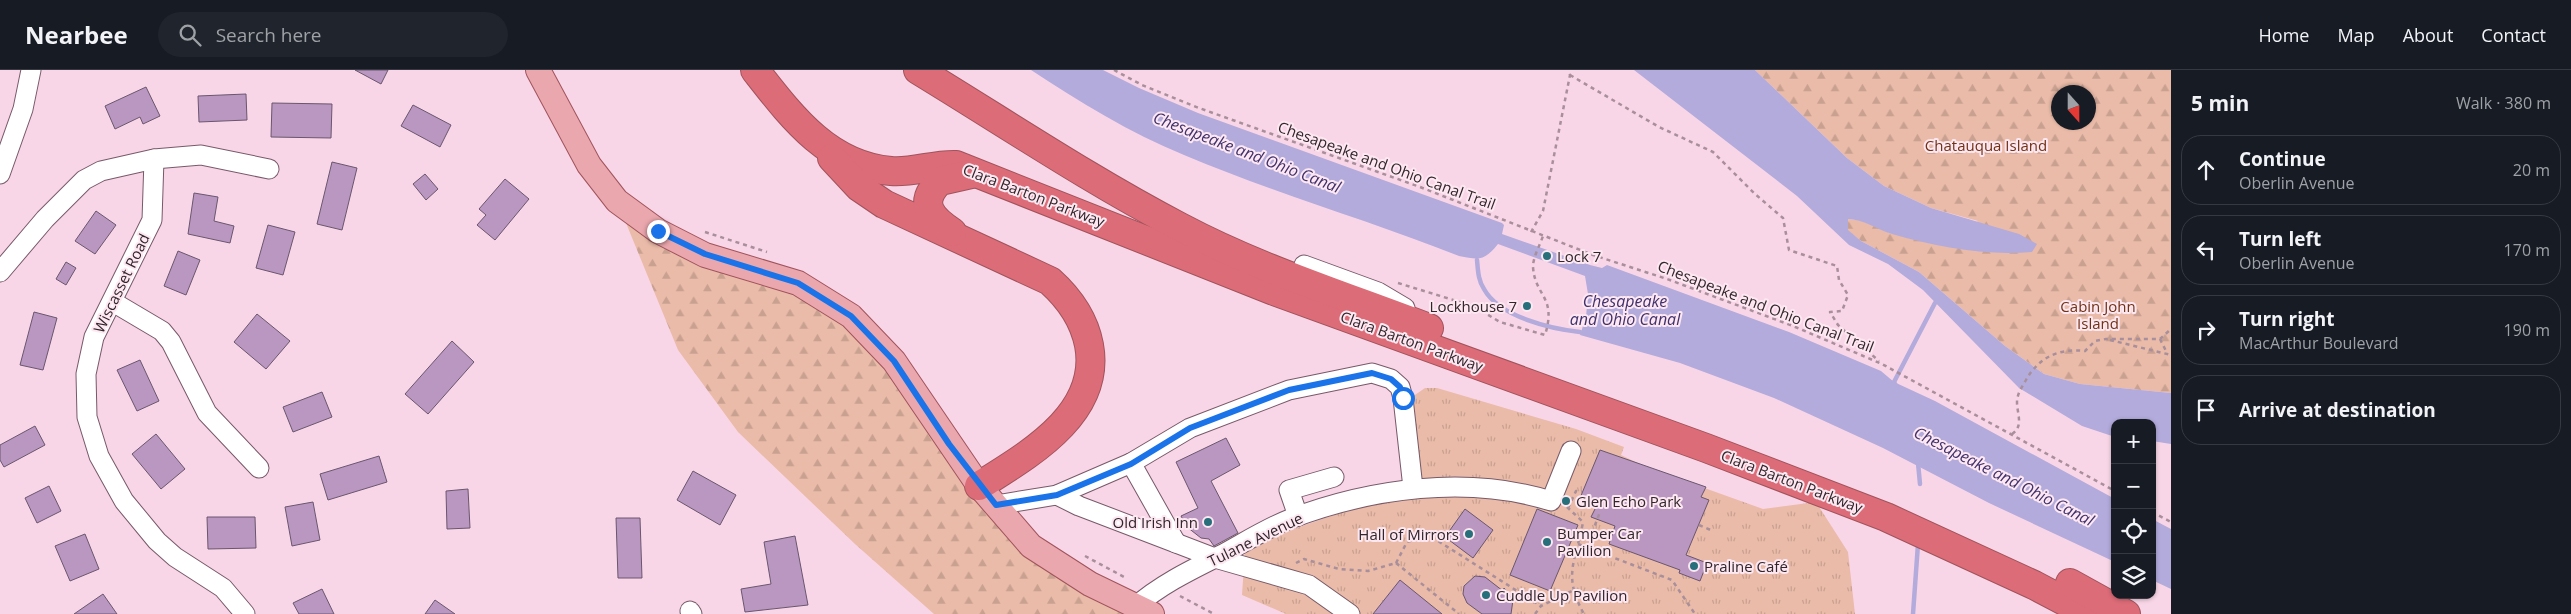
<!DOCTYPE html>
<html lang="en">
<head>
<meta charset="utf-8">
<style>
	:root { --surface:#171b24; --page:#20242c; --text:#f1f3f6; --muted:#9ea1a6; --line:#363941 }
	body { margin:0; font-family:"Open Sans",sans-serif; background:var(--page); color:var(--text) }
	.controls { position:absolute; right:15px; bottom:15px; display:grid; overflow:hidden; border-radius:10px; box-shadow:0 1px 4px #0004 }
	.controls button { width:45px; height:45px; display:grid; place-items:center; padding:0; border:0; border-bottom:1px solid var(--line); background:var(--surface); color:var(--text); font:25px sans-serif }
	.compass { position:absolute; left:2051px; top:15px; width:45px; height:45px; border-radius:50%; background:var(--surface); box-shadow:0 1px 4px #0004; rotate:159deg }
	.stop { position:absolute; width:15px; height:15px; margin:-11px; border:4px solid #1a73e8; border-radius:50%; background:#fff }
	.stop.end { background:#1a73e8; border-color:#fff; box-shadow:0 1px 5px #0008 }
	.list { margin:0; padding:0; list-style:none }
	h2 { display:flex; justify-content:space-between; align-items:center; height:65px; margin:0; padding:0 20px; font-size:21px }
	h2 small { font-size:16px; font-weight:400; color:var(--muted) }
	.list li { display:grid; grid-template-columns:32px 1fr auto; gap:15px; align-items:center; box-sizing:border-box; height:70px; margin:0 10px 10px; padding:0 10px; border:1px solid var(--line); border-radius:20px }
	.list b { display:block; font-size:19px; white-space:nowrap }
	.list p { margin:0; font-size:16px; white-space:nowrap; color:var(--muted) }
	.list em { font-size:16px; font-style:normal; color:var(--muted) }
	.icon { flex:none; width:28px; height:28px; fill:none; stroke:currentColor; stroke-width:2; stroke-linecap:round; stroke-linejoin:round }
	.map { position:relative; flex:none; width:2171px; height:544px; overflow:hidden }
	header { display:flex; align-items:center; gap:30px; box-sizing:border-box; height:70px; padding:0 25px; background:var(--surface); border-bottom:1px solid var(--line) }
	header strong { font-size:24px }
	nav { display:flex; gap:28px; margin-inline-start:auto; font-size:18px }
	.search { width:350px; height:45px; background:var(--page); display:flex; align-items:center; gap:12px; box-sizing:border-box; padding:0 18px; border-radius:28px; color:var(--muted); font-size:19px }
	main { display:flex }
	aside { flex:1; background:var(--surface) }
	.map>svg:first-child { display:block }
</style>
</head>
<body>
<header>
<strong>Nearbee</strong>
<div class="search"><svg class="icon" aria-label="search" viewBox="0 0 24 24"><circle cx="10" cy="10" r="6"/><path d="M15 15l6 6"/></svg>Search here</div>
<nav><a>Home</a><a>Map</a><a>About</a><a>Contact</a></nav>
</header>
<main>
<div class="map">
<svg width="2171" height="544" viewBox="0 0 2171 544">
	<defs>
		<pattern id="grass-tufts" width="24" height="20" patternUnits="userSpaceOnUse" patternTransform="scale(1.25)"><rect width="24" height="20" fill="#eabba8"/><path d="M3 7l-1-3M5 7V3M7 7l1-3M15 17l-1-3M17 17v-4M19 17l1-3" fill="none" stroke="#c9a191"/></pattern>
		<pattern id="forest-firs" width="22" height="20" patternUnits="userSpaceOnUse" patternTransform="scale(1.25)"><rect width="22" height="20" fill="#eabba8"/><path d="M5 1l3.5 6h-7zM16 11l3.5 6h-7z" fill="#c9a191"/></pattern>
	</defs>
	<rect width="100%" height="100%" fill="#f9d6e7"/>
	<path fill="url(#grass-tufts)" d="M1425,318H1437L1576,359L1624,377L1621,385L1646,397L1763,439L1816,432L1848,482L1855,544H1286L1242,525L1245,480C1297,456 1347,438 1404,429L1412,327Z"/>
	<g fill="url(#forest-firs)" fill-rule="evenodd">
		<path d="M1755,0H2171V323L2080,314L2044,304L2005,276L1919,202L1861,171L1847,160L1848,149L1863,151L1890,163L1946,176L1978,151L1931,138L1884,116L1847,88ZM2058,22H2088V52H2058Z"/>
		<path d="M617,131L851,246L1031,476L1152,544H934L855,474L738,362L678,280Z"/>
	</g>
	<g fill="#b3abdc">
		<path d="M1031,0H1103L1139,18L1198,43L1502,153L1504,155L1502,164L1590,195L1602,198L1607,195L1789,262L1881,301L1894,312L1935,331L2115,429V492L1989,433L1883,378L1774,328L1680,293L1580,265L1586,247L1588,224L1585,206L1498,174C1484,191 1480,190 1459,186C1368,150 1274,123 1184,85C1130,63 1080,32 1031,0Z"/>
		<path d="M1634,0H1755L1847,88L1884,116L1931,138L2019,164L2037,174L2032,182C1985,186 1937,177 1892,164C1876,159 1865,150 1848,149V160L1861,171L1919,202L2005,276L2044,304L2080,314L2171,323V374L2152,371V353H2115V367L2082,356L2019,318L1923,220L1888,194L1849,175L1797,126Z"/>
		<path d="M2152,449L2171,459V519L2152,510Z"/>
	</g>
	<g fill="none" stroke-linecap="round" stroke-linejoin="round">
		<g stroke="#b3abdc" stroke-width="4.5">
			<path d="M1477,190C1478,200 1478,210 1484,219C1499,247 1552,259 1580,262"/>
			<path d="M1896,316L1894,312L1935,233"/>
			<path d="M1918,393L1920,414"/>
			<path d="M1913,544L1918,474"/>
		</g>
	</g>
	<g fill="#b997c1" stroke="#6a566e">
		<path d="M355,0H388L381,14Z"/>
		<path d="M146,17L160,46L143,54L140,47L115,59L105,36Z"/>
		<path d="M246,24L247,50L199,52L198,26Z"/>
		<path d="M272,33L332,34L331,68L271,67Z"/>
		<path d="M413,35L451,55L440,77L401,56Z"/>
		<path d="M332,92L357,98L342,160L317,154Z"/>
		<path d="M425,104L438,119L426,130L413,114Z"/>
		<path d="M505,109L529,129L495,170L477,155L486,145L479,139Z"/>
		<path d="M194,123L218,127L214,151L234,156L230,173L188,164Z"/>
		<path d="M96,141L116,155L95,184L75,171Z"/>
		<path d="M268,155L295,162L283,205L256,198Z"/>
		<path d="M178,181L200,190L186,225L164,216Z"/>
		<path d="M66,192L76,198L66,215L56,209Z"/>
		<path d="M34,242L57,248L43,300L20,295Z"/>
		<path d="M257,244L290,271L266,299L234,272Z"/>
		<path d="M452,271L474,292L428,344L405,324Z"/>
		<path d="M140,290L159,331L137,341L117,300Z"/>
		<path d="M322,322L332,347L293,362L283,337Z"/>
		<path d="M35,356L45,375L4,397L0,390V375Z"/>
		<path d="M156,364L185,399L161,419L132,384Z"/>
		<path d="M1226,368L1240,395L1211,411L1238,463L1214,476L1209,469L1201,468L1187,457L1181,446L1198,438L1176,392Z"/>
		<path d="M1600,380L1706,417L1701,427L1709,430L1686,485L1707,493L1700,511L1679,503L1680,500L1609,474L1615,456L1591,447L1597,435L1580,428Z"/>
		<path d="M379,386L387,412L328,430L320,404Z"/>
		<path d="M693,401L736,425L720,455L677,430Z"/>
		<path d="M49,416L61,441L37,453L25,428Z"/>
		<path d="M468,419L470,458L447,459L446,421Z"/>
		<path d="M313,432L320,470L292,476L285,437Z"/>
		<path d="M1465,439L1493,460L1473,488L1445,467Z"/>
		<path d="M1537,439L1578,455L1550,521L1510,505Z"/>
		<path d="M207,447H255L256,478L208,479Z"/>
		<path d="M616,448H640L642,508H618Z"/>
		<path d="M85,464L99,499L70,511L55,476Z"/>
		<path d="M795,466L808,535L745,542L741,519L771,514L764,472Z"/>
		<path d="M1475,506L1485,507L1503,521L1504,518L1513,530L1511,544H1482L1467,533L1463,524L1464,516Z"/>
		<path d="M1400,510L1442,544H1373Z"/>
		<path d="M322,519L334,544H299L293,533Z"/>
		<path d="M103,524L117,544H74Z"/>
		<path d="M435,530L455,544H425Z"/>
	</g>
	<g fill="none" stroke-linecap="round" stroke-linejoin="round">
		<g stroke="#775968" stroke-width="21">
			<g id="minor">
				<path d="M154,89L152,150L94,267L86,304L87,347L99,386L124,431L157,471L175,487L223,518L245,544"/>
				<path d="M0,104L23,39L31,0"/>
				<path d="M1304,195L1378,222L1405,238"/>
				<path d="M0,202L45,149L84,110L101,101L154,89L201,85L269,99"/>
				<path d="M113,232L162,261L171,272L207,343L259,398"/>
				<path d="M1131,393L1176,473"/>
				<path d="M1057,425L1079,436L1215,488L1309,515L1350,544"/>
				<path d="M996,435L1057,425L1131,393L1190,358L1289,320L1372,303L1391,309L1400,317L1403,328L1413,418"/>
				<path d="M1298,446L1289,420L1334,407"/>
				<path d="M1135,537C1161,514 1193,499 1223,484C1245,472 1267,458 1290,449C1371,418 1468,405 1551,431L1571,381"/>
				<path d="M690,541L692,544"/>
			</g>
		</g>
		<g stroke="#a0535c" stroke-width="26">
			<path id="major" d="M538,0L589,95L617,131L658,161L705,185L798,213L851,246L894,291L979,416L1031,476L1090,514L1152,544"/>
		</g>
		<g stroke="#a0535c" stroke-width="30">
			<g id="highway">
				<path d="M755,0C791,46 828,96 891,101C912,103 934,94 956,95L1274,221L1706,378L1886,447L2034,515L2089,544"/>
				<path d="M918,0C1005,53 1090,110 1180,157C1259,199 1346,226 1429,258"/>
				<path d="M832,88L859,117L884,134L1050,211C1070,229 1084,249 1089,275C1102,344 1028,385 979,416"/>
				<path d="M952,162C931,148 917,133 940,111L971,104"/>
				<path d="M2070,513L2126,544"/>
			</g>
		</g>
		<g stroke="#a88f9b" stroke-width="2.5" stroke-dasharray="4 4" stroke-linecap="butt">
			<path d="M1114,0L1142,15L1199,38L1420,117L1593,185L1667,209L1793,256L1882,294L2115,421"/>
			<path d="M1570,5L1659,57L1713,82L1755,124L1783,148L1789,180L1837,196L1839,210L1848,225L1842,241L1830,242L1838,255L1879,291"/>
			<path d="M705,162L767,182"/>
			<path d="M1531,162L1543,141L1570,5L1569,0"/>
			<path d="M1398,213L1473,236L1500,252L1545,265C1557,226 1535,227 1533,197C1533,187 1540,175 1543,166"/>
			<path d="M2160,269L2167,283"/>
			<path d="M2110,270L2171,285"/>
			<path d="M2012,364C2024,356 2017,344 2017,332C2017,324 2022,317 2026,310C2039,287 2059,278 2085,281L2095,271L2106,269H2160L2171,259"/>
			<path d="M1567,437L1583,452C1576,491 1562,505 1584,544"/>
			<path d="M1568,438L1576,421L1582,422"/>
			<path d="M2152,442L2171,452"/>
			<path d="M1699,455L1713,461"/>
			<path d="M1592,463L1600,442"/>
			<path d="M1578,474L1672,510L1695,544"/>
			<path d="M1085,486L1126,508"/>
			<path d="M1296,493L1304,489L1339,499L1368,501L1396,493"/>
			<path d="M1396,493L1407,472L1420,468L1438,471L1541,536"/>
			<path d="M1396,493L1459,544"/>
			<path d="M1180,526L1214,544"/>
			<path d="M1535,544L1541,536L1572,521"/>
		</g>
		<use href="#minor" stroke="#fff" stroke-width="19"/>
		<use href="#major" stroke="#eaa7ad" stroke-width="24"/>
		<use href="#highway" stroke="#dc6c77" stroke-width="28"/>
	</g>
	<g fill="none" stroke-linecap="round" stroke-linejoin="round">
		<path stroke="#1a73e8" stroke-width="6" d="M658,161L705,184L798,213L851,246L894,291L949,374L996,435L1057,425L1131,394L1190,358L1289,320L1372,303L1391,309L1400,317L1403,328"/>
	</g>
	<g fill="#276f7a" stroke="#fde8f2" stroke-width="2">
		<circle cx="1547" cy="186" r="5"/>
		<circle cx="1527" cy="236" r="5"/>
		<circle cx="1566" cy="431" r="5"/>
		<circle cx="1208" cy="452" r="5"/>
		<circle cx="1469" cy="464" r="5"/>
		<circle cx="1547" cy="472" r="5"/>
		<circle cx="1694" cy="496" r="5"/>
		<circle cx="1486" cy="525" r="5"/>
	</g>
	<g text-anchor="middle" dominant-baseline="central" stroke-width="4" stroke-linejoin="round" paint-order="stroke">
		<g font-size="15" fill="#723112" stroke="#fde8f2">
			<text x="1986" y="75">Chatauqua Island</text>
			<text x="2098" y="236">Cabin John<tspan x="2098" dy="17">Island</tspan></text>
		</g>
		<g font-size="15" fill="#31252b" stroke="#fde8f2">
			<text transform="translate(1387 95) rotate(20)">Chesapeake and Ohio Canal Trail</text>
			<text transform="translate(1034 125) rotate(21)">Clara Barton Parkway</text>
			<text transform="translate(121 213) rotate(-64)">Wiscasset Road</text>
			<text transform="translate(1766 236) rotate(21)">Chesapeake and Ohio Canal Trail</text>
			<text transform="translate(1412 271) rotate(20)">Clara Barton Parkway</text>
			<text transform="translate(1792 411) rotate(21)">Clara Barton Parkway</text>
			<text transform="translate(1255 469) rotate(-26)">Tulane Avenue</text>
		</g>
		<g font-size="15" fill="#31252b" stroke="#fde8f2" text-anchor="start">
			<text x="1557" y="186">Lock 7</text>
			<text x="1517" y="236" text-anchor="end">Lockhouse 7</text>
			<text x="1576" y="431">Glen Echo Park</text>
			<text x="1198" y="452" text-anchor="end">Old Irish Inn</text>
			<text x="1557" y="463">Bumper Car<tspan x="1557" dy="17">Pavilion</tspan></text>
			<text x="1459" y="464" text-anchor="end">Hall of Mirrors</text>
			<text x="1704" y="496">Praline Café</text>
			<text x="1496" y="525">Cuddle Up Pavilion</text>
		</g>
		<g font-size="16" font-style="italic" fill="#40316d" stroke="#fde8f2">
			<text transform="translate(1247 82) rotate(21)">Chesapeake and Ohio Canal</text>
			<text x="1625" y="231">Chesapeake<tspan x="1625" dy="18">and Ohio Canal</tspan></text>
			<text transform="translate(2004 406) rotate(27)">Chesapeake and Ohio Canal</text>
		</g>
	</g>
</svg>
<div class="controls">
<button>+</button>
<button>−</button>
<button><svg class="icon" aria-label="locate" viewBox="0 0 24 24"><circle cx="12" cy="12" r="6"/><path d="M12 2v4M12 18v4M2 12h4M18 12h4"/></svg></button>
<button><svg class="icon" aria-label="layers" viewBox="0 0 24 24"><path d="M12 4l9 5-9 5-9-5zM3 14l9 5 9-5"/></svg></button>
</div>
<svg class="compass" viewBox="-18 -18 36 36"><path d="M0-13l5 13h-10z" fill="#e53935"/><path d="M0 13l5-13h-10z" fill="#9ea1a6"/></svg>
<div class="stop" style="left:1403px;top:328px"></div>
<div class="stop end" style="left:658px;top:161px"></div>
</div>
<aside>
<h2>5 min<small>Walk · 380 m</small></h2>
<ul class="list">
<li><svg class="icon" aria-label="ahead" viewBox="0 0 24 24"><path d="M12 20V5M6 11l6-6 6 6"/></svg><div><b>Continue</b><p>Oberlin Avenue</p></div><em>20 m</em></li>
<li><svg class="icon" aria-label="left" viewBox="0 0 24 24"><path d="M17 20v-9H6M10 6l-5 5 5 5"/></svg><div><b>Turn left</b><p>Oberlin Avenue</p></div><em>170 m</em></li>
<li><svg class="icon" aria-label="right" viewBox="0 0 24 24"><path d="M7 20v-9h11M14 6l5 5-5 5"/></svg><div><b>Turn right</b><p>MacArthur Boulevard</p></div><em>190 m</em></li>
<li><svg class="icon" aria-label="arrive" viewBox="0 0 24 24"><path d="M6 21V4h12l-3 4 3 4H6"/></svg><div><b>Arrive at destination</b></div></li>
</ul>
</aside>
</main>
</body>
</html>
